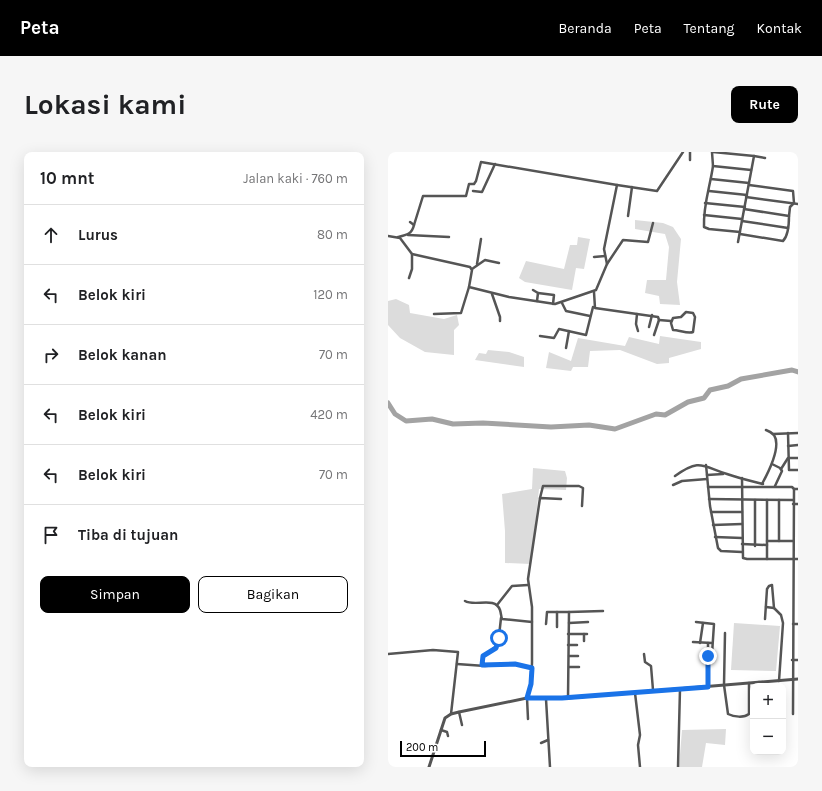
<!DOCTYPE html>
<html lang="id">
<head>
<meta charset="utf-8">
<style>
	:root { --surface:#fff; --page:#f6f6f6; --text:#202124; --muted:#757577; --line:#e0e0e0; --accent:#000 }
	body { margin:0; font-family:Karla,sans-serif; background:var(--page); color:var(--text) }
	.controls { position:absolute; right:12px; bottom:12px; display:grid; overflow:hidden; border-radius:8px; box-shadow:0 4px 16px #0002 }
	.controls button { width:36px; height:36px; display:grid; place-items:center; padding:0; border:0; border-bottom:1px solid var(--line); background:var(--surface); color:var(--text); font:20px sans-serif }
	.scale { position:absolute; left:12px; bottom:10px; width:86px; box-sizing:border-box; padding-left:4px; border:2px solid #000; border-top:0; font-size:11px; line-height:14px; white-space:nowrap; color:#000; -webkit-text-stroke:3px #fff; paint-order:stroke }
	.stop { position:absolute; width:12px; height:12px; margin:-9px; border:3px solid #1a73e8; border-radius:50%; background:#fff }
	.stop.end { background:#1a73e8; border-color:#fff; box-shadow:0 1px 4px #0008 }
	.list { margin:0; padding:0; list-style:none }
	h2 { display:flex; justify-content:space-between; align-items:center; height:52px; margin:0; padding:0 16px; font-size:17px }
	h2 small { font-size:13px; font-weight:400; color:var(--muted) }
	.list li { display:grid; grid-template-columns:26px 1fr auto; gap:12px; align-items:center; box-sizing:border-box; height:60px; padding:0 16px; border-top:1px solid var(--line) }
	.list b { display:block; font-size:15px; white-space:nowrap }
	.list em { font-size:13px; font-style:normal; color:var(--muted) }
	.actions { display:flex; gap:8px; padding:12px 16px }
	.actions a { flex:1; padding:9px 0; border:1px solid var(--accent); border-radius:8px; text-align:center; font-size:14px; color:var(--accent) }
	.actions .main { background:var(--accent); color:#fff }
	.icon { flex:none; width:22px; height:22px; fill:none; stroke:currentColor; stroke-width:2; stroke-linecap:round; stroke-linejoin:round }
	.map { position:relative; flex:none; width:410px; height:615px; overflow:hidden; border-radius:8px }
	header { display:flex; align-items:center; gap:24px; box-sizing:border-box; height:56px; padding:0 20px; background:var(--accent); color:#fff }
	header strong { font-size:19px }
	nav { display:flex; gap:22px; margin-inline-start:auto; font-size:14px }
	.intro { display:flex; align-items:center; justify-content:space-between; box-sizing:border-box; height:96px; padding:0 24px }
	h1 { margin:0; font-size:28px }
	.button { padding:10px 18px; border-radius:8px; background:var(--accent); color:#fff; font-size:14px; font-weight:700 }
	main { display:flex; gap:24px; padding:0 24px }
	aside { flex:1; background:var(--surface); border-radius:8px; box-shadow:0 4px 16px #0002 }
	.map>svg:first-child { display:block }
</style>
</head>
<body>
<header>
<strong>Peta</strong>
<nav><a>Beranda</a><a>Peta</a><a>Tentang</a><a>Kontak</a></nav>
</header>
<div class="intro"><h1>Lokasi kami</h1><a class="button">Rute</a></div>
<main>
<aside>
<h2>10 mnt<small>Jalan kaki · 760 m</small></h2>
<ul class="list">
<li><svg class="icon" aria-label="ahead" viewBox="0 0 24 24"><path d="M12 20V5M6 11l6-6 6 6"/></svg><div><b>Lurus</b></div><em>80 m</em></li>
<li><svg class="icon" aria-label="left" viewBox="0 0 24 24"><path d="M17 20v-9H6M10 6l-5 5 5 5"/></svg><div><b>Belok kiri</b></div><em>120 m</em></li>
<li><svg class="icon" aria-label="right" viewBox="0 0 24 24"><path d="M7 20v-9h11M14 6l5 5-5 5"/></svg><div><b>Belok kanan</b></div><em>70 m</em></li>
<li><svg class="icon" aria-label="left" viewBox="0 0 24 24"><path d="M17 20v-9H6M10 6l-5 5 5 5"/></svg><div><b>Belok kiri</b></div><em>420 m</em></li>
<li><svg class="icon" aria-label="left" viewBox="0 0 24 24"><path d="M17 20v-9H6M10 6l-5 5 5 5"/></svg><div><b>Belok kiri</b></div><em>70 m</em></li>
<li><svg class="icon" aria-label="arrive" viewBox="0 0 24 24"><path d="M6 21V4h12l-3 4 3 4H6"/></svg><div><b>Tiba di tujuan</b></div></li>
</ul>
<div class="actions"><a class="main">Simpan</a><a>Bagikan</a></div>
</aside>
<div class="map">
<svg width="410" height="615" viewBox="0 0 410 615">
	<rect width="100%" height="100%" fill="#fff"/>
	<g fill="#dcdcdc">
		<path d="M247,68L275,71L285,75L293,87L289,130L292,153L272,152L271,144L257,141L259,128H278L281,95L277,82L247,77Z"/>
		<path d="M190,85L202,87L196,117L188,116L184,138L137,130L131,126L138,109L176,117L182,93H189Z"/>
		<path d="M8,147L21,153L22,161L56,167L69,163L71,173L66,178V203L37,200L12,186L0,173V149Z"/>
		<path d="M272,184L313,190V197L281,206V211L269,212L232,198L202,199L200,215H185L183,219L158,216L161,200L183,209L190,186L237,194L241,185L271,192Z"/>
		<path d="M100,198L121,200L136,205V215L87,208L91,201L98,202Z"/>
		<path d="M145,316L177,319L179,326L178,338L151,337L143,412L117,411V379L114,342L144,337Z"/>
		<path d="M346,471L392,474L388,519L343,518Z"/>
		<path d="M338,577L337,593L318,591L314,615H291L294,578Z"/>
	</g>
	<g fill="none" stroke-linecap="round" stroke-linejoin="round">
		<path stroke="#a3a3a3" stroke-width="5" d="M0,251L7,262L18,269L44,267L65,272L95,271L163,275L201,273L227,277L268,262L277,263L300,250L316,246L322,238L340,234L353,227L404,218L410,220"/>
		<g stroke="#555" stroke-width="2.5">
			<path d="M324,0L325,14L363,18"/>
			<path d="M325,0L366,4L350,90"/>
			<path d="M366,4L377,6"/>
			<path d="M302,8V0"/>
			<path d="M325,14C322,35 315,53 316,75L321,77L352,80"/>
			<path d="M323,27L361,31"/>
			<path d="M361,33L405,39L406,51L402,55L401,64"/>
			<path d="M85,39L94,40L107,12"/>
			<path d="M321,39L359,43"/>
			<path d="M358,45L410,52"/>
			<path d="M317,51L357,55"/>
			<path d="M316,63L354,67"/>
			<path d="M240,64L244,35"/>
			<path d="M354,69L400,76"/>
			<path d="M26,73L35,44H78L81,32H86L88,29L93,10L229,33"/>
			<path d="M352,82L395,89C400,84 401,72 401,64L356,57"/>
			<path d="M20,83L61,85"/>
			<path d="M0,84L12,86L24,102L82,115L84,118L81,135L121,145L167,152L208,138L219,112L216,97L229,33L269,39L295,0"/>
			<path d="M10,85C19,83 24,82 26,73L22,70"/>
			<path d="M206,105L217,104"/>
			<path d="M89,112L93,87"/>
			<path d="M219,112L235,88L260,90L265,71"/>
			<path d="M84,117L97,108L111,111"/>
			<path d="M21,126L24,117V102"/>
			<path d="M145,138L150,141L149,149"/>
			<path d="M206,140L207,156L270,165L271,168L266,183"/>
			<path d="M150,141L166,143L165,152"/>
			<path d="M104,142L112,165V169"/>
			<path d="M174,151L178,159L202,164"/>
			<path d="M298,160L305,161L307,165L305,180C300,182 291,178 285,178L283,171L285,166L293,165Z"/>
			<path d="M46,162L73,161L81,135"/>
			<path d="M249,162L248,172L250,179"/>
			<path d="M271,168L283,169"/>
			<path d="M261,175L264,163"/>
			<path d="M152,184L166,186L171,177L198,183L205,155"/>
			<path d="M178,196L181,179"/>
			<path d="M400,281L401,318H410"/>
			<path d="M385,282L410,281"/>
			<path d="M400,294L410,293"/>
			<path d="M384,312L392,316L394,319L387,334"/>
			<path d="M318,313L322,354L330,396L333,399L354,400"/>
			<path d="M393,317L400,306H410"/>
			<path d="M319,323L335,322"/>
			<path d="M287,324C312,306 314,314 339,322C350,326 363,329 375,332"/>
			<path d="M354,326L355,406L359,407H410"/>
			<path d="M374,332C380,321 394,295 386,283C384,281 381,279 378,278"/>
			<path d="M285,333L294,329L319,327"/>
			<path d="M320,335H404L406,337L405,562"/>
			<path d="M406,337H410"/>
			<path d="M152,346L155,334H191L195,336L194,354"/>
			<path d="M321,347L405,348"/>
			<path d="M379,348V393"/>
			<path d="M405,352H410"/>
			<path d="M323,360H354"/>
			<path d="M325,373L354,372"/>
			<path d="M327,385L354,386"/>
			<path d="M379,389H405"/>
			<path d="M391,389V348"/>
			<path d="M354,392L379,393V407"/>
			<path d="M367,394V348"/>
			<path d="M77,449C87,455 107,444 112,458C113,461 113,464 114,467L144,470"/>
			<path d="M109,453L124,434L140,433"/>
			<path d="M378,455L386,456"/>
			<path d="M169,460V475"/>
			<path d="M377,467L379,437L381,434L384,433L386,456L393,463L395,471L391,529"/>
			<path d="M308,470L326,472L324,502L320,503V535"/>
			<path d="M181,471L200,470"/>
			<path d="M158,472L159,460H181"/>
			<path d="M405,472H410"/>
			<path d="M337,481L336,533L340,562C346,565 356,566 361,562V531"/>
			<path d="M180,482H199"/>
			<path d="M196,482V489"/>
			<path d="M305,490L324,491"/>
			<path d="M312,491L315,471"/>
			<path d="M320,491V503"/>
			<path d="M180,493H189"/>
			<path d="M0,502L45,498L70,500L63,562"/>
			<path d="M256,502L257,510L263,514L265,538"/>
			<path d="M181,504H190"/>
			<path d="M404,508H410"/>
			<path d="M69,512L97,514L127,512L144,516"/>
			<path d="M94,513L95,504L110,493L113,466"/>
			<path d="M181,515H191"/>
			<path d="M371,534V530"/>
			<path d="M247,541L252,583L250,593L252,615"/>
			<path d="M180,546L181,460L215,459"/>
			<path d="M158,547L162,615"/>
			<path d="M71,560L74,573"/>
			<path d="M140,567L139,546L143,532L144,511V455L140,427L152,346L173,347"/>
			<path d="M53,578L59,580L60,584"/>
			<path d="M153,591L160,588"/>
			<path d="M290,615L292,537"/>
		</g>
		<path stroke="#555" stroke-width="3" d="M41,615L57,566L63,562L71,560L139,546H180L410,527"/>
	</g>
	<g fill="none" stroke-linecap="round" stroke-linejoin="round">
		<path stroke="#1a73e8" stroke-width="5" d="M111,486L108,496L95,504L94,513L127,512L144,516L143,532L139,546H174L320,535V504"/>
	</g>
</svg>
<div class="controls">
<button>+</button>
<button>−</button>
</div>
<div class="scale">200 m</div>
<div class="stop" style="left:111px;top:486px"></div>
<div class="stop end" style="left:320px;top:504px"></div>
</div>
</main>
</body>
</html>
